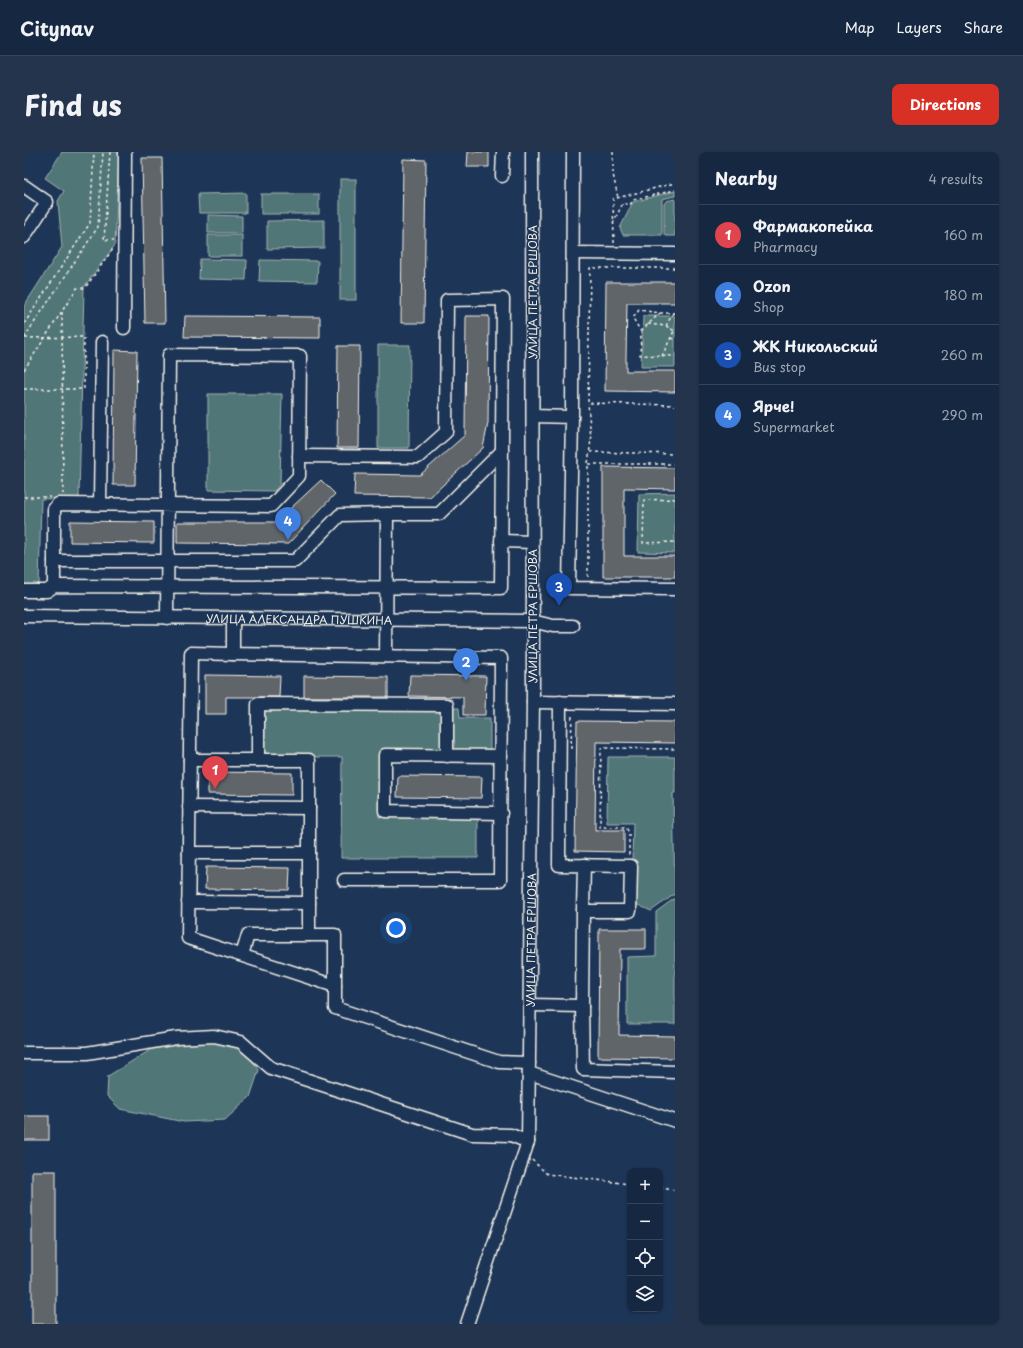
<!DOCTYPE html>
<html lang="en">
<head>
<meta charset="utf-8">
<style>
	:root { --surface:#162841; --page:#23344c; --text:#f1f3f6; --muted:#9ea6b1; --line:#35445a; --accent:#d93025 }
	body { margin:0; font-family:"Playpen Sans",sans-serif; background:var(--page); color:var(--text) }
	.controls { position:absolute; right:12px; bottom:12px; display:grid; overflow:hidden; border-radius:8px; box-shadow:0 1px 3px #0004 }
	.controls button { width:36px; height:36px; display:grid; place-items:center; padding:0; border:0; border-bottom:1px solid var(--line); background:var(--surface); color:var(--text); font:20px sans-serif }
	.you { position:absolute; left:372px; top:776px; width:14px; height:14px; margin:-10px; border:3px solid #fff; border-radius:50%; background:#1a73e8; box-shadow:0 0 0 6px #1a73e833 }
	.badge { display:grid; place-items:center; width:26px; height:26px; border-radius:50%; background:var(--accent); color:#fff; font-size:13px; font-weight:700 }
	.pin { position:absolute; translate:-50% -33px; filter:drop-shadow(0 1px 2px #0008) }
	.pin::after { content:''; position:absolute; top:21px; width:14px; height:12px; background:inherit; clip-path:polygon(0 0,100% 0,50% 100%) }
	.list { margin:0; padding:0; list-style:none }
	h2 { display:flex; justify-content:space-between; align-items:center; height:52px; margin:0; padding:0 16px; font-size:17px }
	h2 small { font-size:13px; font-weight:400; color:var(--muted) }
	.list li { display:grid; grid-template-columns:26px 1fr auto; gap:12px; align-items:center; box-sizing:border-box; height:60px; padding:0 16px; border-top:1px solid var(--line) }
	.list b { display:block; font-size:15px; white-space:nowrap }
	.list p { margin:0; font-size:13px; white-space:nowrap; color:var(--muted) }
	.list em { font-size:13px; font-style:normal; color:var(--muted) }
	.icon { flex:none; width:22px; height:22px; fill:none; stroke:currentColor; stroke-width:2; stroke-linecap:round; stroke-linejoin:round }
	.map { position:relative; flex:none; width:651px; height:1172px; overflow:hidden; border-radius:8px }
	header { display:flex; align-items:center; gap:24px; box-sizing:border-box; height:56px; padding:0 20px; background:var(--surface); border-bottom:1px solid var(--line) }
	header strong { font-size:19px }
	nav { display:flex; gap:22px; margin-inline-start:auto; font-size:14px }
	.intro { display:flex; align-items:center; justify-content:space-between; box-sizing:border-box; height:96px; padding:0 24px }
	h1 { margin:0; font-size:28px }
	.button { padding:10px 18px; border-radius:8px; background:var(--accent); color:#fff; font-size:14px; font-weight:700 }
	main { display:flex; gap:24px; padding:0 24px }
	aside { flex:1; background:var(--surface); border-radius:8px; box-shadow:0 1px 3px #0004 }
	.map>svg:first-child { display:block }
</style>
</head>
<body>
<header>
<strong>Citynav</strong>
<nav><a>Map</a><a>Layers</a><a>Share</a></nav>
</header>
<div class="intro"><h1>Find us</h1><a class="button">Directions</a></div>
<main>
<div class="map">
<svg width="651" height="1172" viewBox="0 0 651 1172">
	<rect width="100%" height="100%" fill="#1d3557"/>
	<filter id="ink" filterUnits="userSpaceOnUse"><feTurbulence type="fractalNoise" baseFrequency=".025" numOctaves="2"/><feDisplacementMap in="SourceGraphic" scale="8" xChannelSelector="R" yChannelSelector="G"/><feConvolveMatrix kernelMatrix="1 2 1 2 8 2 1 2 1" color-interpolation-filters="sRGB"/></filter>
	<g filter="url(#ink)">
		<g fill="#517678" stroke="#a2b4b0">
			<path d="M38,0H95L91,93L60,135L55,346L17,347L15,435H0V154L38,95L34,49L40,39L21,26Z"/>
			<rect x="316" y="27" width="16" height="121"/>
			<path d="M651,39V44L638,47V83H599L596,76L609,50Z"/>
			<path d="M222,41V61H175L174,42Z"/>
			<rect x="237" y="42" width="58" height="20"/>
			<path d="M651,47V84H642L640,81V52L642,49Z"/>
			<path d="M184,63L218,64V81H184Z"/>
			<path d="M300,68V96L243,97V69Z"/>
			<rect x="184" y="83" width="34" height="21"/>
			<path d="M176,107L223,108L222,128L175,127Z"/>
			<path d="M236,108L294,109L293,130L235,129Z"/>
			<path d="M619,164H651V215H617Z"/>
			<path d="M354,193H386L385,296H354Z"/>
			<path d="M184,242H258L256,332L250,339L184,338Z"/>
			<path d="M651,341V401L614,400L615,342Z"/>
			<path d="M238,556H435L436,566H466V601L355,600V665H454V706H317L318,605H238Z"/>
			<path d="M584,605H651V641H649L651,742L627,759L612,752L608,711L609,671H583Z"/>
			<path d="M651,746V872H603V805L632,804V760Z"/>
			<path d="M177,890L215,892L235,918L226,945L201,968L160,970L96,957L83,944L84,924L131,895Z"/>
		</g>
		<g fill="#61656b" stroke="#f4f1e8">
			<path d="M444,0H465V15H443Z"/>
			<path d="M118,6H138L141,171H121Z"/>
			<path d="M379,7L402,8L400,171H377Z"/>
			<path d="M582,130H651V151H603L602,206V219H651V240L581,239Z"/>
			<path d="M161,164L296,165V186L160,185Z"/>
			<path d="M442,164H465L464,271L459,296L406,345L330,344L331,322L396,323L441,283Z"/>
			<path d="M314,194H336L335,296H313Z"/>
			<path d="M90,198L113,199L111,333H89Z"/>
			<path d="M579,315L651,316V337L600,336V404H651V425H579Z"/>
			<path d="M297,328L311,342L264,392L153,391V370H252Z"/>
			<path d="M46,369L130,370V391L46,390Z"/>
			<path d="M181,523L256,524L255,545H202V562H181Z"/>
			<path d="M386,523L462,524L461,563H439V545L385,544Z"/>
			<path d="M280,524L364,525V545H280Z"/>
			<path d="M553,569L651,570V591L572,590L571,678H600V700L551,699Z"/>
			<path d="M184,620L268,621V643L184,642Z"/>
			<path d="M374,624L458,625L457,646L373,645Z"/>
			<path d="M182,715L266,716L265,738L181,737Z"/>
			<path d="M575,777H622V797H596L595,883L651,884V906L574,905Z"/>
			<rect x="0" y="964" width="25" height="24"/>
			<rect x="8" y="1019" width="24" height="153"/>
		</g>
		<g fill="none" stroke-linecap="round" stroke-linejoin="round">
			<g stroke="#f4f1e8" stroke-width="15">
				<g id="minor">
					<path d="M549,0L548,265L545,436L651,437"/>
					<path d="M478,24L479,0"/>
					<path d="M0,34L23,50L0,85"/>
					<path d="M549,101L651,102"/>
					<path d="M100,176L101,0"/>
					<path d="M509,264L548,265"/>
					<path d="M76,352L78,190"/>
					<path d="M477,389L508,390"/>
					<path d="M30,409H271L316,363L363,362"/>
					<path d="M30,434V357L34,352C105,352 176,353 247,354L275,324L276,204L145,203C144,290 144,378 143,466"/>
					<path d="M0,439H23L30,434L477,436L479,147L423,148L422,280L394,305L275,304"/>
					<path id="s1" d="M0,464L508,469L529,474H549"/>
					<path d="M209,466V502L477,506L476,728H320"/>
					<path d="M209,502L167,501L164,786L311,834V856L475,910L505,911"/>
					<path d="M362,504L363,362H415L478,299"/>
					<path d="M509,550L651,552"/>
					<path d="M166,608H234"/>
					<path d="M165,655L285,656"/>
					<path d="M477,661L361,659V603L477,604"/>
					<path d="M165,701H285"/>
					<path d="M164,750L285,751"/>
					<path d="M559,759L560,713"/>
					<path d="M285,783V608H234V552L423,553V604"/>
					<path d="M218,803L224,783H311V834"/>
					<path d="M506,853L558,854L559,759H606L607,714L535,713L536,550"/>
					<path d="M558,854L559,917L651,920"/>
					<path d="M0,901H63L152,886L190,884L217,890L247,916L448,982L487,983L504,990"/>
					<path d="M505,921L651,969"/>
					<path id="s2" d="M443,1172L504,990L509,550L508,0"/>
				</g>
			</g>
			<g stroke="#f4f1e8" stroke-width="1.5" stroke-dasharray="3 3" stroke-linecap="butt">
				<path d="M86,0L80,88H90"/>
				<path d="M589,0V22L594,46"/>
				<path d="M589,71L599,51L606,53L609,48L651,38"/>
				<path d="M590,91L589,47L651,31"/>
				<path d="M651,116H566L564,251L651,253"/>
				<path d="M38,160L39,342"/>
				<path d="M651,161H636L615,158L609,166L617,180L616,203L651,204"/>
				<path d="M0,172L66,71L70,0"/>
				<path d="M624,172L642,174L651,179"/>
				<path d="M642,174L649,161"/>
				<path d="M617,179L636,161"/>
				<path d="M0,186L74,75L79,0"/>
				<path d="M647,186L651,188"/>
				<path d="M638,204L650,179"/>
				<path d="M0,218L53,136H61L89,97"/>
				<path d="M0,237H60V185L1,186"/>
				<path d="M566,300L651,302"/>
				<path d="M565,312H651"/>
				<path d="M0,345H26"/>
				<path d="M651,347L620,348L619,391L651,390"/>
				<path d="M564,425V312L567,287L564,251"/>
				<path d="M547,597L548,561"/>
				<path d="M605,703V681L602,675H576L577,596L651,597"/>
				<path d="M508,1008L523,1022L606,1032"/>
				<path d="M636,1036L651,1038"/>
			</g>
			<use href="#minor" stroke="#1d3557" stroke-width="12"/>
		</g>
	</g>
	<g text-anchor="middle" dominant-baseline="central" stroke-width="3" stroke-linejoin="round" paint-order="stroke">
		<g font-size="11" fill="#f4f1e8" stroke="#1d3557">
			<text transform="translate(508 140) rotate(-90)">УЛИЦА ПЕТРА ЕРШОВА</text>
			<text transform="translate(508 464) rotate(-90)">УЛИЦА ПЕТРА ЕРШОВА</text>
			<text stroke="none"><textPath href="#s1" startOffset="275">УЛИЦА АЛЕКСАНДРА ПУШКИНА</textPath></text>
			<text stroke="none"><textPath href="#s2" startOffset="394">УЛИЦА ПЕТРА ЕРШОВА</textPath></text>
		</g>
	</g>
</svg>
<div class="controls">
<button>+</button>
<button>−</button>
<button><svg class="icon" aria-label="locate" viewBox="0 0 24 24"><circle cx="12" cy="12" r="6"/><path d="M12 2v4M12 18v4M2 12h4M18 12h4"/></svg></button>
<button><svg class="icon" aria-label="layers" viewBox="0 0 24 24"><path d="M12 4l9 5-9 5-9-5zM3 14l9 5 9-5"/></svg></button>
</div>
<div class="you"></div>
<div class="pin badge" style="left:191px;top:637px;background:#e0444e">1</div>
<div class="pin badge" style="left:442px;top:529px;background:#3f7fe0">2</div>
<div class="pin badge" style="left:535px;top:454px;background:#1a4fb4">3</div>
<div class="pin badge" style="left:264px;top:388px;background:#3f7fe0">4</div>
</div>
<aside>
<h2>Nearby<small>4 results</small></h2>
<ul class="list">
<li><span class="badge" style="background:#e0444e">1</span><div><b>Фармакопейка</b><p>Pharmacy</p></div><em>160 m</em></li>
<li><span class="badge" style="background:#3f7fe0">2</span><div><b>Ozon</b><p>Shop</p></div><em>180 m</em></li>
<li><span class="badge" style="background:#1a4fb4">3</span><div><b>ЖК Никольский</b><p>Bus stop</p></div><em>260 m</em></li>
<li><span class="badge" style="background:#3f7fe0">4</span><div><b>Ярче!</b><p>Supermarket</p></div><em>290 m</em></li>
</ul>
</aside>
</main>
</body>
</html>
